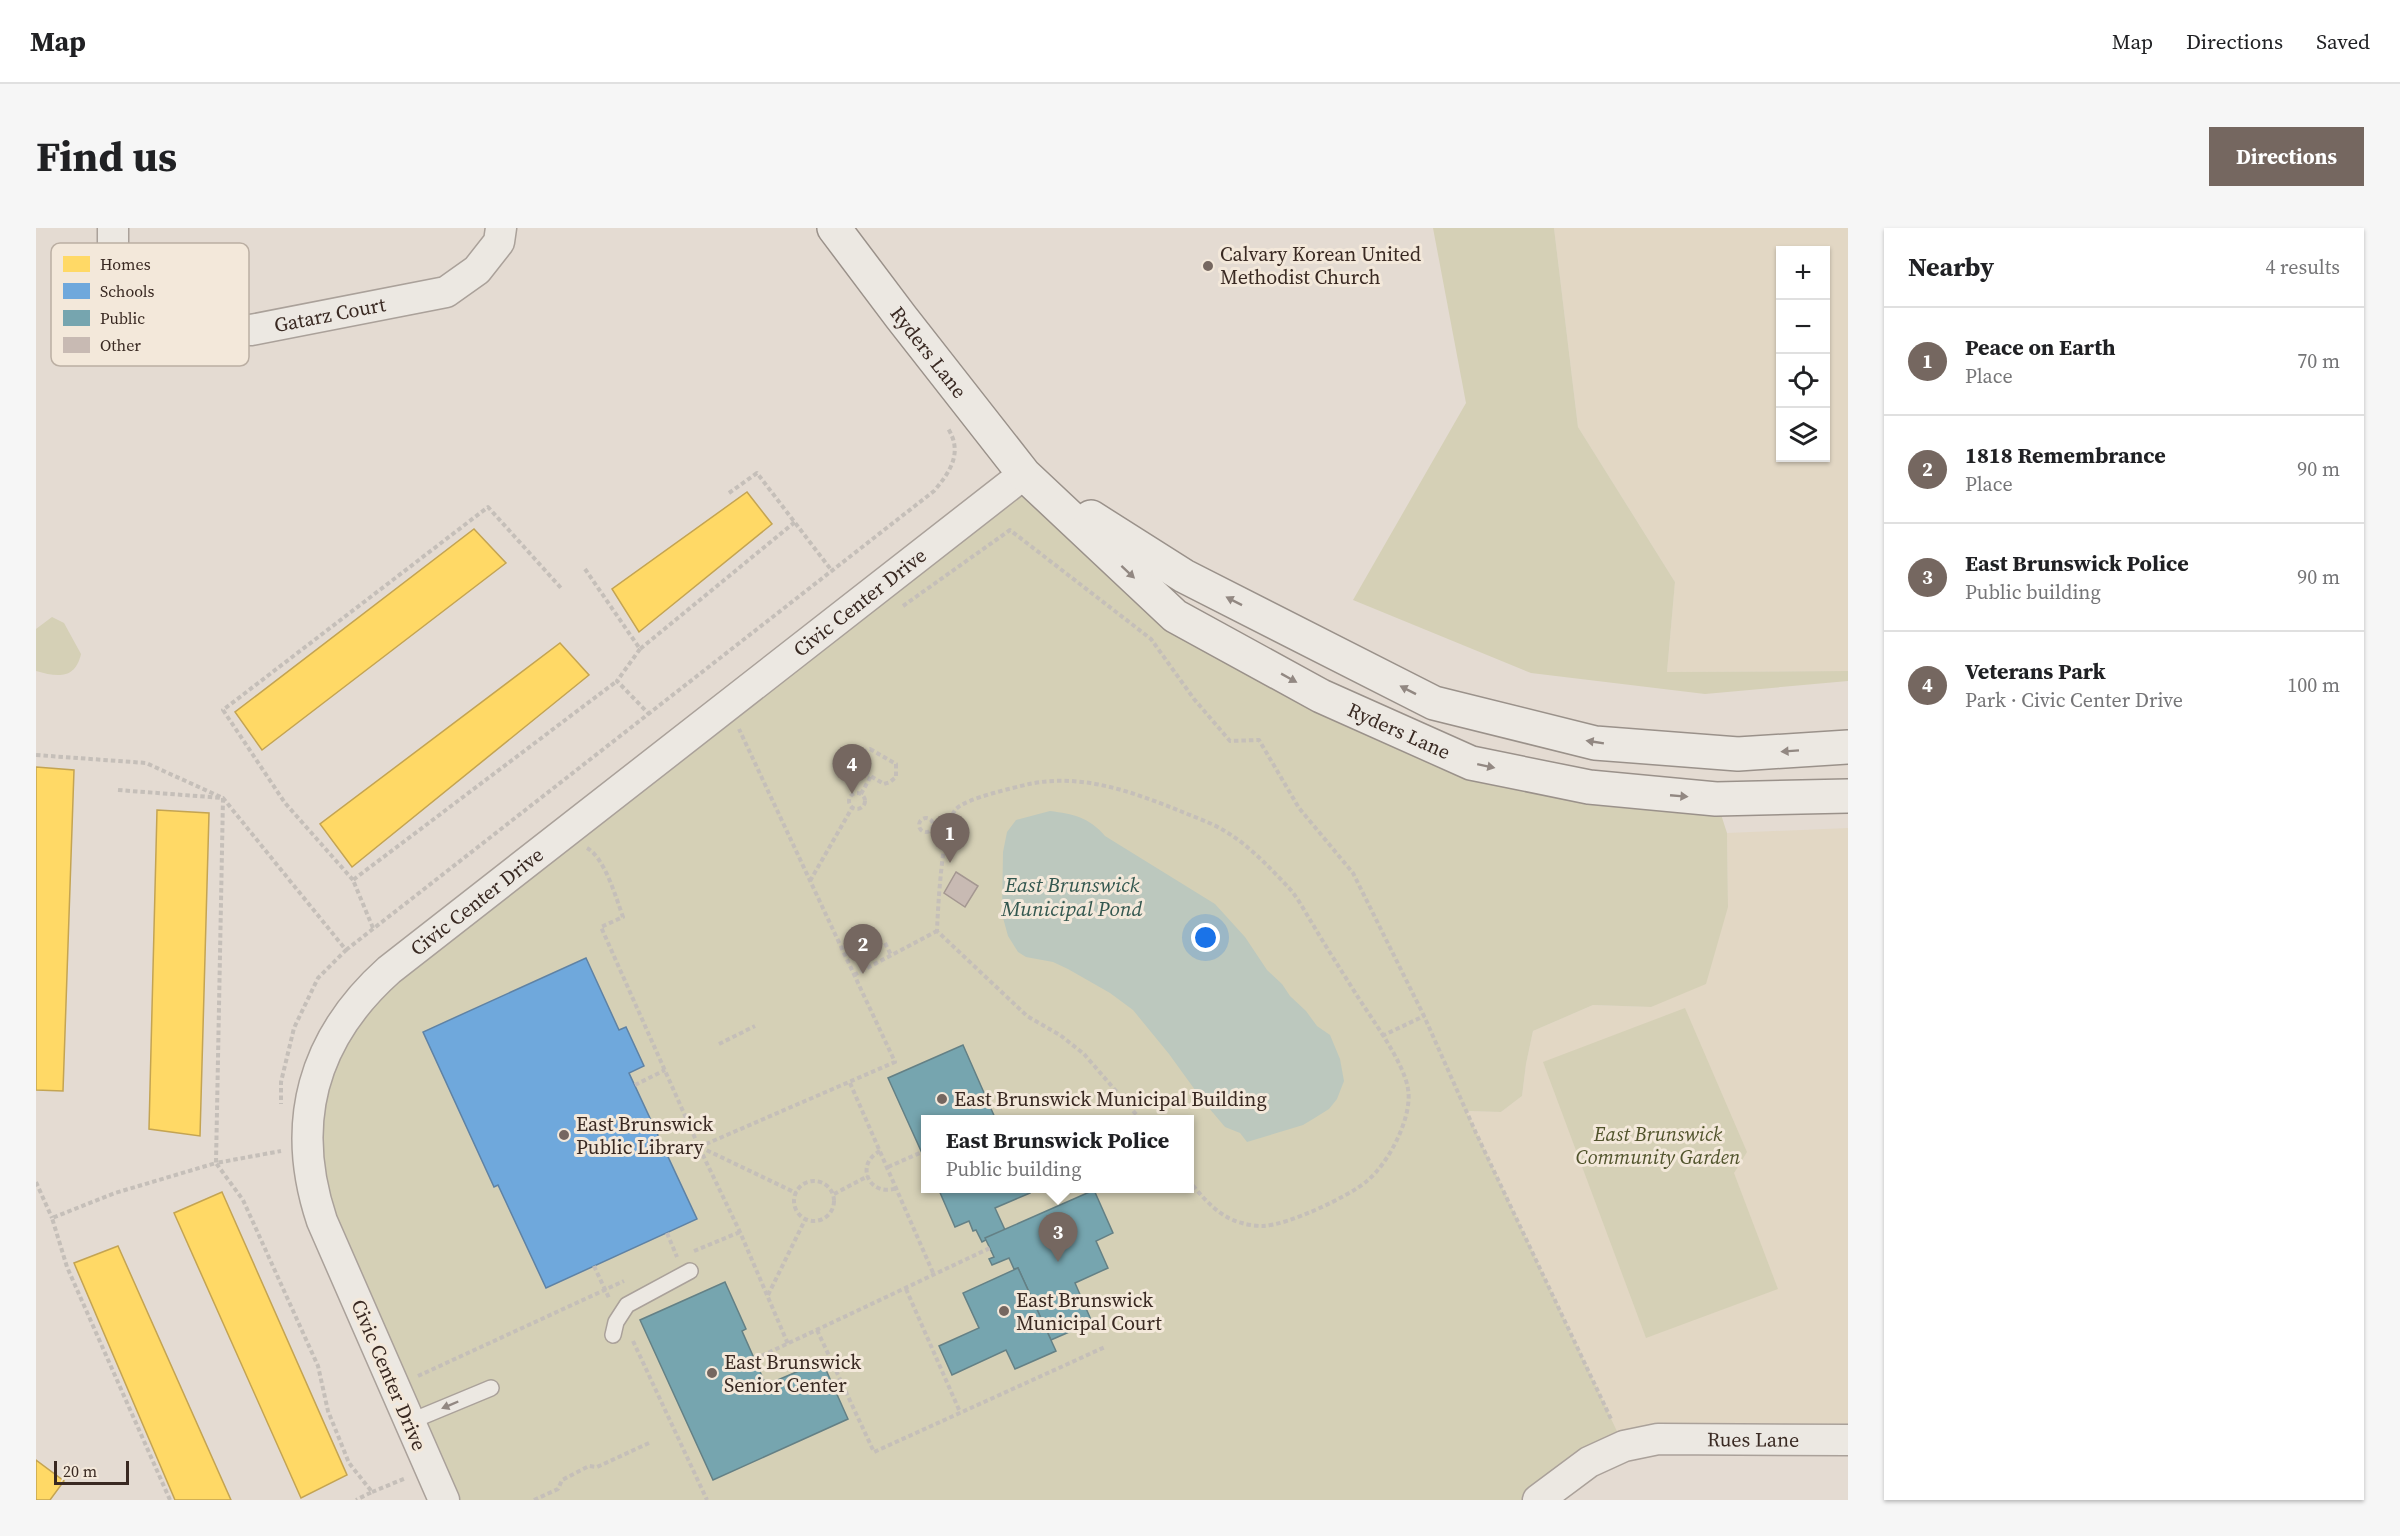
<!DOCTYPE html>
<html lang="en">
<head>
<meta charset="utf-8">
<style>
	:root { --surface:#fff; --page:#f6f6f6; --text:#202124; --muted:#757577; --line:#e0e0e0; --accent:#756760 }
	body { margin:0; font-family:"Source Serif 4",serif; background:var(--page); color:var(--text) }
	.controls { position:absolute; right:18px; top:18px; display:grid; overflow:hidden; border-radius:0px; box-shadow:0 2px 4px #0004 }
	.controls button { width:54px; height:54px; display:grid; place-items:center; padding:0; border:0; border-bottom:2px solid var(--line); background:var(--surface); color:var(--text); font:30px sans-serif }
	.scale { position:absolute; left:18px; bottom:15px; width:75px; box-sizing:border-box; padding-left:6px; border:3px solid #392922; border-top:0; font-size:16px; line-height:21px; white-space:nowrap; color:#392922; -webkit-text-stroke:4px #f3e8da; paint-order:stroke }
	.you { position:absolute; left:1170px; top:710px; width:21px; height:21px; margin:-15px; border:4px solid #fff; border-radius:50%; background:#1a73e8; box-shadow:0 0 0 9px #1a73e833 }
	.badge { display:grid; place-items:center; width:39px; height:39px; border-radius:50%; background:var(--accent); color:#fff; font-size:20px; font-weight:700 }
	.pin { position:absolute; translate:-50% -50px; filter:drop-shadow(0 2px 3px #0008) }
	.pin::after { content:''; position:absolute; top:32px; width:21px; height:18px; background:inherit; clip-path:polygon(0 0,100% 0,50% 100%) }
	.popup { position:absolute; left:885px; top:887px; width:273px; height:78px; box-sizing:border-box; display:grid; place-content:center; border-radius:0px; background:var(--surface); filter:drop-shadow(0 2px 4px #0005); font-size:20px; white-space:nowrap; color:var(--muted) }
	.popup b { font-size:22px; color:var(--text) }
	.popup::after { content:''; position:absolute; left:50%; top:100%; margin-left:-12px; border:12px solid transparent; border-top-color:var(--surface) }
	.list { margin:0; padding:0; list-style:none }
	h2 { display:flex; justify-content:space-between; align-items:center; height:78px; margin:0; padding:0 24px; font-size:26px }
	h2 small { font-size:20px; font-weight:400; color:var(--muted) }
	.list li { display:grid; grid-template-columns:39px 1fr auto; gap:18px; align-items:center; box-sizing:border-box; height:108px; padding:0 24px; border-top:2px solid var(--line) }
	.list b { display:block; font-size:22px; white-space:nowrap }
	.list p { margin:0; font-size:20px; white-space:nowrap; color:var(--muted) }
	.list em { font-size:20px; font-style:normal; color:var(--muted) }
	.icon { flex:none; width:33px; height:33px; fill:none; stroke:currentColor; stroke-width:2; stroke-linecap:round; stroke-linejoin:round }
	.map { position:relative; flex:none; width:1812px; height:1272px; overflow:hidden; border-radius:0px }
	header { display:flex; align-items:center; gap:36px; box-sizing:border-box; height:84px; padding:0 30px; background:var(--surface); border-bottom:2px solid var(--line) }
	header strong { font-size:28px }
	nav { display:flex; gap:33px; margin-inline-start:auto; font-size:21px }
	.intro { display:flex; align-items:center; justify-content:space-between; box-sizing:border-box; height:144px; padding:0 36px }
	h1 { margin:0; font-size:42px }
	.button { padding:15px 27px; border-radius:0px; background:var(--accent); color:#fff; font-size:21px; font-weight:700 }
	main { display:flex; gap:36px; padding:0 36px }
	aside { flex:1; background:var(--surface); border-radius:0px; box-shadow:0 2px 4px #0004 }
	.map>svg:first-child { display:block }
</style>
</head>
<body>
<header>
<strong>Map</strong>
<nav><a>Map</a><a>Directions</a><a>Saved</a></nav>
</header>
<div class="intro"><h1>Find us</h1><a class="button">Directions</a></div>
<main>
<div class="map">
<svg width="1812" height="1272" viewBox="0 0 1812 1272">
	<rect width="100%" height="100%" fill="#e4dbd2"/>
	<g fill="#e2d7c4" fill-rule="evenodd">
		<path d="M1518,0H1812V443L1631,444L1639,354L1542,199ZM1744,22H1790V230H1744Z"/>
		<path d="M1812,600V1214L1588,1218L1429,883L1465,884L1486,868L1490,836L1497,803L1557,777L1615,779L1692,679L1691,605Z"/>
	</g>
	<g fill="#d5d0b6" fill-rule="evenodd">
		<path d="M1397,0H1518L1542,199L1639,354L1631,444L1812,443V453L1669,466L1495,445L1317,372L1430,175Z"/>
		<path d="M988,246L1139,388L1435,535L1680,571L1691,605L1692,679L1670,756L1615,779L1557,777L1497,803L1490,836L1486,868L1465,884L1430,883L1588,1218L1502,1272H408L274,949L304,797ZM890,892H1154V960H890Z"/>
		<path d="M16,389L28,395L45,426C39,452 21,449 0,443V401Z"/>
		<path d="M1649,780L1711,924L1698,945L1742,1061L1610,1110L1507,834Z"/>
	</g>
	<path fill="#bcc8be" d="M1014,583C1037,586 1053,589 1069,608L1179,676L1209,709L1231,742L1246,756L1254,768L1270,783L1281,798L1294,807L1304,831L1308,853L1301,871L1293,881L1277,891L1267,897L1211,914L1204,905L1189,899L1167,873L1133,826L1097,782L1074,765L1032,741L1017,734L990,729L982,724L972,708L966,686L967,624L971,604L980,592Z"/>
	<g fill="#ffd966" stroke="#c4a452" stroke-width="1.5">
		<path d="M711,264L736,296L603,404L576,361Z"/>
		<path d="M438,301L470,335L226,522L199,484Z"/>
		<path d="M524,415L553,447L316,639L284,596Z"/>
		<path d="M0,539L38,542L27,863L0,862Z"/>
		<path d="M121,582L173,585L164,908L113,901Z"/>
		<path d="M186,964L311,1247L265,1270L138,985Z"/>
		<path d="M82,1018L195,1272H139L38,1035Z"/>
		<path d="M0,1232L28,1253L14,1272H0Z"/>
	</g>
	<path fill="#6fa8dc" stroke="#5f82a4" stroke-width="1.5" d="M550,730L583,802L590,799L608,838L593,845L661,991L510,1060L462,957L458,959L387,804Z"/>
	<g fill="#76a5af" stroke="#648085" stroke-width="1.5">
		<path d="M927,817L960,892H890V934L852,850Z"/>
		<path d="M902,960H992L994,965L959,980L969,1002L946,1014L940,1002L937,1003L933,993L919,999Z"/>
		<path d="M1058,962L1077,1005L1060,1013L1072,1040L1039,1055L1056,1094L1015,1112L982,1040L978,1041L973,1030L956,1037L953,1031L958,1029L949,1010Z"/>
		<path d="M982,1040L1020,1123L979,1141L970,1122L916,1147L903,1118L943,1100L927,1065Z"/>
		<path d="M689,1054L710,1101L706,1103L730,1157L786,1133L812,1191L677,1252L604,1092Z"/>
	</g>
	<path fill="#c8bab3" stroke="#a49791" stroke-width="1.5" d="M920,644L942,658L929,679L908,665Z"/>
	<g fill="none" stroke-linecap="round" stroke-linejoin="round">
		<g stroke="#aaa19a" stroke-width="18">
			<g id="lane">
				<path d="M577,1107L580,1094L591,1077L654,1043"/>
				<path d="M373,1194L455,1160"/>
			</g>
		</g>
		<g stroke="#aaa19a" stroke-width="33">
			<g id="street">
				<path id="s1" d="M77,0V31L109,76L159,100L215,102L410,64L441,42L463,14L465,0"/>
				<path id="s2" d="M408,1272L286,993C253,895 277,810 353,742L988,246"/>
				<path id="s3" d="M1502,1272L1553,1234L1588,1218L1622,1211L1812,1212"/>
			</g>
		</g>
		<g stroke="#9a918a" stroke-width="36">
			<g id="secondary">
				<path id="s4" d="M798,0L865,89L988,246L1139,388L1285,468L1435,535L1553,559L1680,571L1812,568"/>
				<path d="M1055,289L1148,348L1398,475L1559,515L1702,526L1812,519"/>
			</g>
		</g>
		<g stroke="#c5bfb9" stroke-width="4" stroke-dasharray="4.5 3" stroke-linecap="butt">
			<path d="M693,265L721,245L796,343"/>
			<path d="M549,341L604,421L759,294"/>
			<path d="M867,378L974,302L1115,411L1158,471L1194,513L1223,512L1263,580L1317,645L1388,788L1440,905L1576,1193"/>
			<path d="M604,421L581,453L613,486"/>
			<path d="M834,521L860,536V549L854,554L848,556L823,541C819,530 824,524 834,521Z"/>
			<path d="M0,527L110,535L187,570L180,935L245,923"/>
			<path d="M82,562L187,570L310,722L282,750L258,800L245,854V876"/>
			<circle cx="821" cy="573" r="8"/>
			<path d="M825,566L835,548"/>
			<circle cx="890" cy="597" r="7"/>
			<path d="M551,620C569,630 580,670 587,689L565,699L663,919L704,1004L752,1116"/>
			<path d="M317,652L249,575L187,482L452,279L525,360"/>
			<path d="M774,653L816,580"/>
			<path d="M337,700L317,652L581,453"/>
			<path d="M849,715L855,727"/>
			<path d="M310,722L898,263C914,244 928,224 911,199"/>
			<path d="M818,747L901,703"/>
			<path d="M1346,808L1388,788"/>
			<path d="M683,816L719,798"/>
			<path d="M814,855L898,1047"/>
			<path d="M599,857L629,842"/>
			<path d="M1105,892L1048,826L1024,807L991,788L901,703C902,679 906,596 920,581C931,570 977,560 993,556C1046,545 1097,564 1144,583C1158,589 1174,594 1187,602C1212,616 1234,640 1253,660C1262,670 1269,684 1276,695C1290,719 1305,742 1320,766C1335,790 1368,834 1372,861C1377,889 1352,936 1331,953C1312,969 1252,997 1227,998C1220,998 1212,997 1206,995C1184,990 1168,971 1154,954"/>
			<path d="M663,919L859,834L703,501"/>
			<path d="M664,919L760,965"/>
			<path d="M844,923C818,936 833,970 861,960"/>
			<path d="M852,939L886,924"/>
			<circle cx="778" cy="973" r="20"/>
			<path d="M0,954L16,990"/>
			<path d="M798,966L832,948"/>
			<path d="M631,1005L641,1029"/>
			<path d="M658,1023L704,1004"/>
			<path d="M558,1038L573,1070"/>
			<path d="M870,1061L924,1184"/>
			<path d="M732,1067L769,992"/>
			<path d="M781,1102L838,1224L1069,1119"/>
			<path d="M597,1113L671,1272"/>
			<path d="M719,1131L954,1020"/>
			<path d="M382,1148L588,1053"/>
			<path d="M336,1264L370,1250"/>
			<path d="M134,1272L31,1039L16,990L79,965L180,935L207,972L282,1138L292,1183L313,1235L336,1264L320,1272"/>
			<path d="M498,1272L522,1261L526,1252L553,1238L561,1239L613,1215"/>
		</g>
		<use href="#lane" stroke="#ece8e2" stroke-width="15"/>
		<use href="#street" stroke="#ece8e2" stroke-width="30"/>
		<use href="#secondary" stroke="#ece8e2" stroke-width="33"/>
	</g>
	<defs><path id="oneway-solid" d="M-6-.8H1V-3.2L6.5 0L1 3.2V.8H-6Z" transform="scale(1.5)"/></defs>
	<g fill="#928882">
		<use href="#oneway-solid" transform="translate(1092 344) rotate(43)"/>
		<use href="#oneway-solid" transform="translate(1198 373) rotate(-153)"/>
		<use href="#oneway-solid" transform="translate(1253 450) rotate(29)"/>
		<use href="#oneway-solid" transform="translate(1372 462) rotate(-153)"/>
		<use href="#oneway-solid" transform="translate(1559 514) rotate(-171)"/>
		<use href="#oneway-solid" transform="translate(1754 523) rotate(176)"/>
		<use href="#oneway-solid" transform="translate(1450 538) rotate(12)"/>
		<use href="#oneway-solid" transform="translate(1643 568) rotate(5)"/>
		<use href="#oneway-solid" transform="translate(414 1177) rotate(157)"/>
	</g>
	<g fill="#756760" stroke="#f3e8da" stroke-width="2">
		<circle cx="1172" cy="38" r="6"/>
		<circle cx="906" cy="871" r="6"/>
		<circle cx="528" cy="907" r="6"/>
		<circle cx="968" cy="1083" r="6"/>
		<circle cx="676" cy="1145" r="6"/>
	</g>
	<g text-anchor="middle" dominant-baseline="central" stroke-width="6" stroke-linejoin="round" paint-order="stroke">
		<g font-size="20" fill="#392922" stroke="#f3e8da" text-anchor="start">
			<text x="1184" y="26">Calvary Korean United<tspan x="1184" dy="23">Methodist Church</tspan></text>
			<text x="918" y="871">East Brunswick Municipal Building</text>
			<text x="540" y="896">East Brunswick<tspan x="540" dy="23">Public Library</tspan></text>
			<text x="980" y="1072">East Brunswick<tspan x="980" dy="23">Municipal Court</tspan></text>
			<text x="688" y="1134">East Brunswick<tspan x="688" dy="23">Senior Center</tspan></text>
		</g>
		<g font-size="20" fill="#392922" stroke="#f3e8da">
			<text stroke="none"><textPath href="#s1" startOffset="278">Gatarz Court</textPath></text>
			<text stroke="none"><textPath href="#s4" startOffset="156">Ryders Lane</textPath></text>
			<text stroke="none"><textPath href="#s2" startOffset="1179">Civic Center Drive</textPath></text>
			<text stroke="none"><textPath href="#s4" startOffset="770">Ryders Lane</textPath></text>
			<text stroke="none"><textPath href="#s2" startOffset="693">Civic Center Drive</textPath></text>
			<text transform="translate(353 1147) rotate(67)">Civic Center Drive</text>
			<text stroke="none"><textPath href="#s3" startOffset="232">Rues Lane</textPath></text>
		</g>
		<g font-size="20" font-style="italic" fill="#50532b" stroke="#f3e8da">
			<text x="1622" y="906">East Brunswick<tspan x="1622" dy="23">Community Garden</tspan></text>
		</g>
		<g font-size="21" font-style="italic" fill="#33574f" stroke="#f3e8da">
			<text x="1036" y="656">East Brunswick<tspan x="1036" dy="24">Municipal Pond</tspan></text>
		</g>
	</g>
	<rect x="15" y="15" width="198" height="123" rx="9" fill="#f3e8da" stroke="#bbafa3" stroke-width="1.5"/>
	<rect x="27" y="28" width="27" height="16" fill="#ffd966"/>
	<rect x="27" y="55" width="27" height="16" fill="#6fa8dc"/>
	<rect x="27" y="82" width="27" height="16" fill="#76a5af"/>
	<rect x="27" y="109" width="27" height="16" fill="#c8bab3"/>
	<g font-size="16" fill="#392922">
		<text x="64" y="42">Homes</text>
		<text x="64" y="69">Schools</text>
		<text x="64" y="96">Public</text>
		<text x="64" y="123">Other</text>
	</g>
</svg>
<div class="controls">
<button>+</button>
<button>−</button>
<button><svg class="icon" aria-label="locate" viewBox="0 0 24 24"><circle cx="12" cy="12" r="6"/><path d="M12 2v4M12 18v4M2 12h4M18 12h4"/></svg></button>
<button><svg class="icon" aria-label="layers" viewBox="0 0 24 24"><path d="M12 4l9 5-9 5-9-5zM3 14l9 5 9-5"/></svg></button>
</div>
<div class="scale">20 m</div>
<div class="you"></div>
<div class="pin badge" style="left:914px;top:635px">1</div>
<div class="pin badge" style="left:827px;top:746px">2</div>
<div class="pin badge" style="left:1022px;top:1034px">3</div>
<div class="popup"><b>East Brunswick Police</b>Public building</div>
<div class="pin badge" style="left:816px;top:566px">4</div>
</div>
<aside>
<h2>Nearby<small>4 results</small></h2>
<ul class="list">
<li><span class="badge">1</span><div><b>Peace on Earth</b><p>Place</p></div><em>70 m</em></li>
<li><span class="badge">2</span><div><b>1818 Remembrance</b><p>Place</p></div><em>90 m</em></li>
<li><span class="badge">3</span><div><b>East Brunswick Police</b><p>Public building</p></div><em>90 m</em></li>
<li><span class="badge">4</span><div><b>Veterans Park</b><p>Park · Civic Center Drive</p></div><em>100 m</em></li>
</ul>
</aside>
</main>
</body>
</html>
